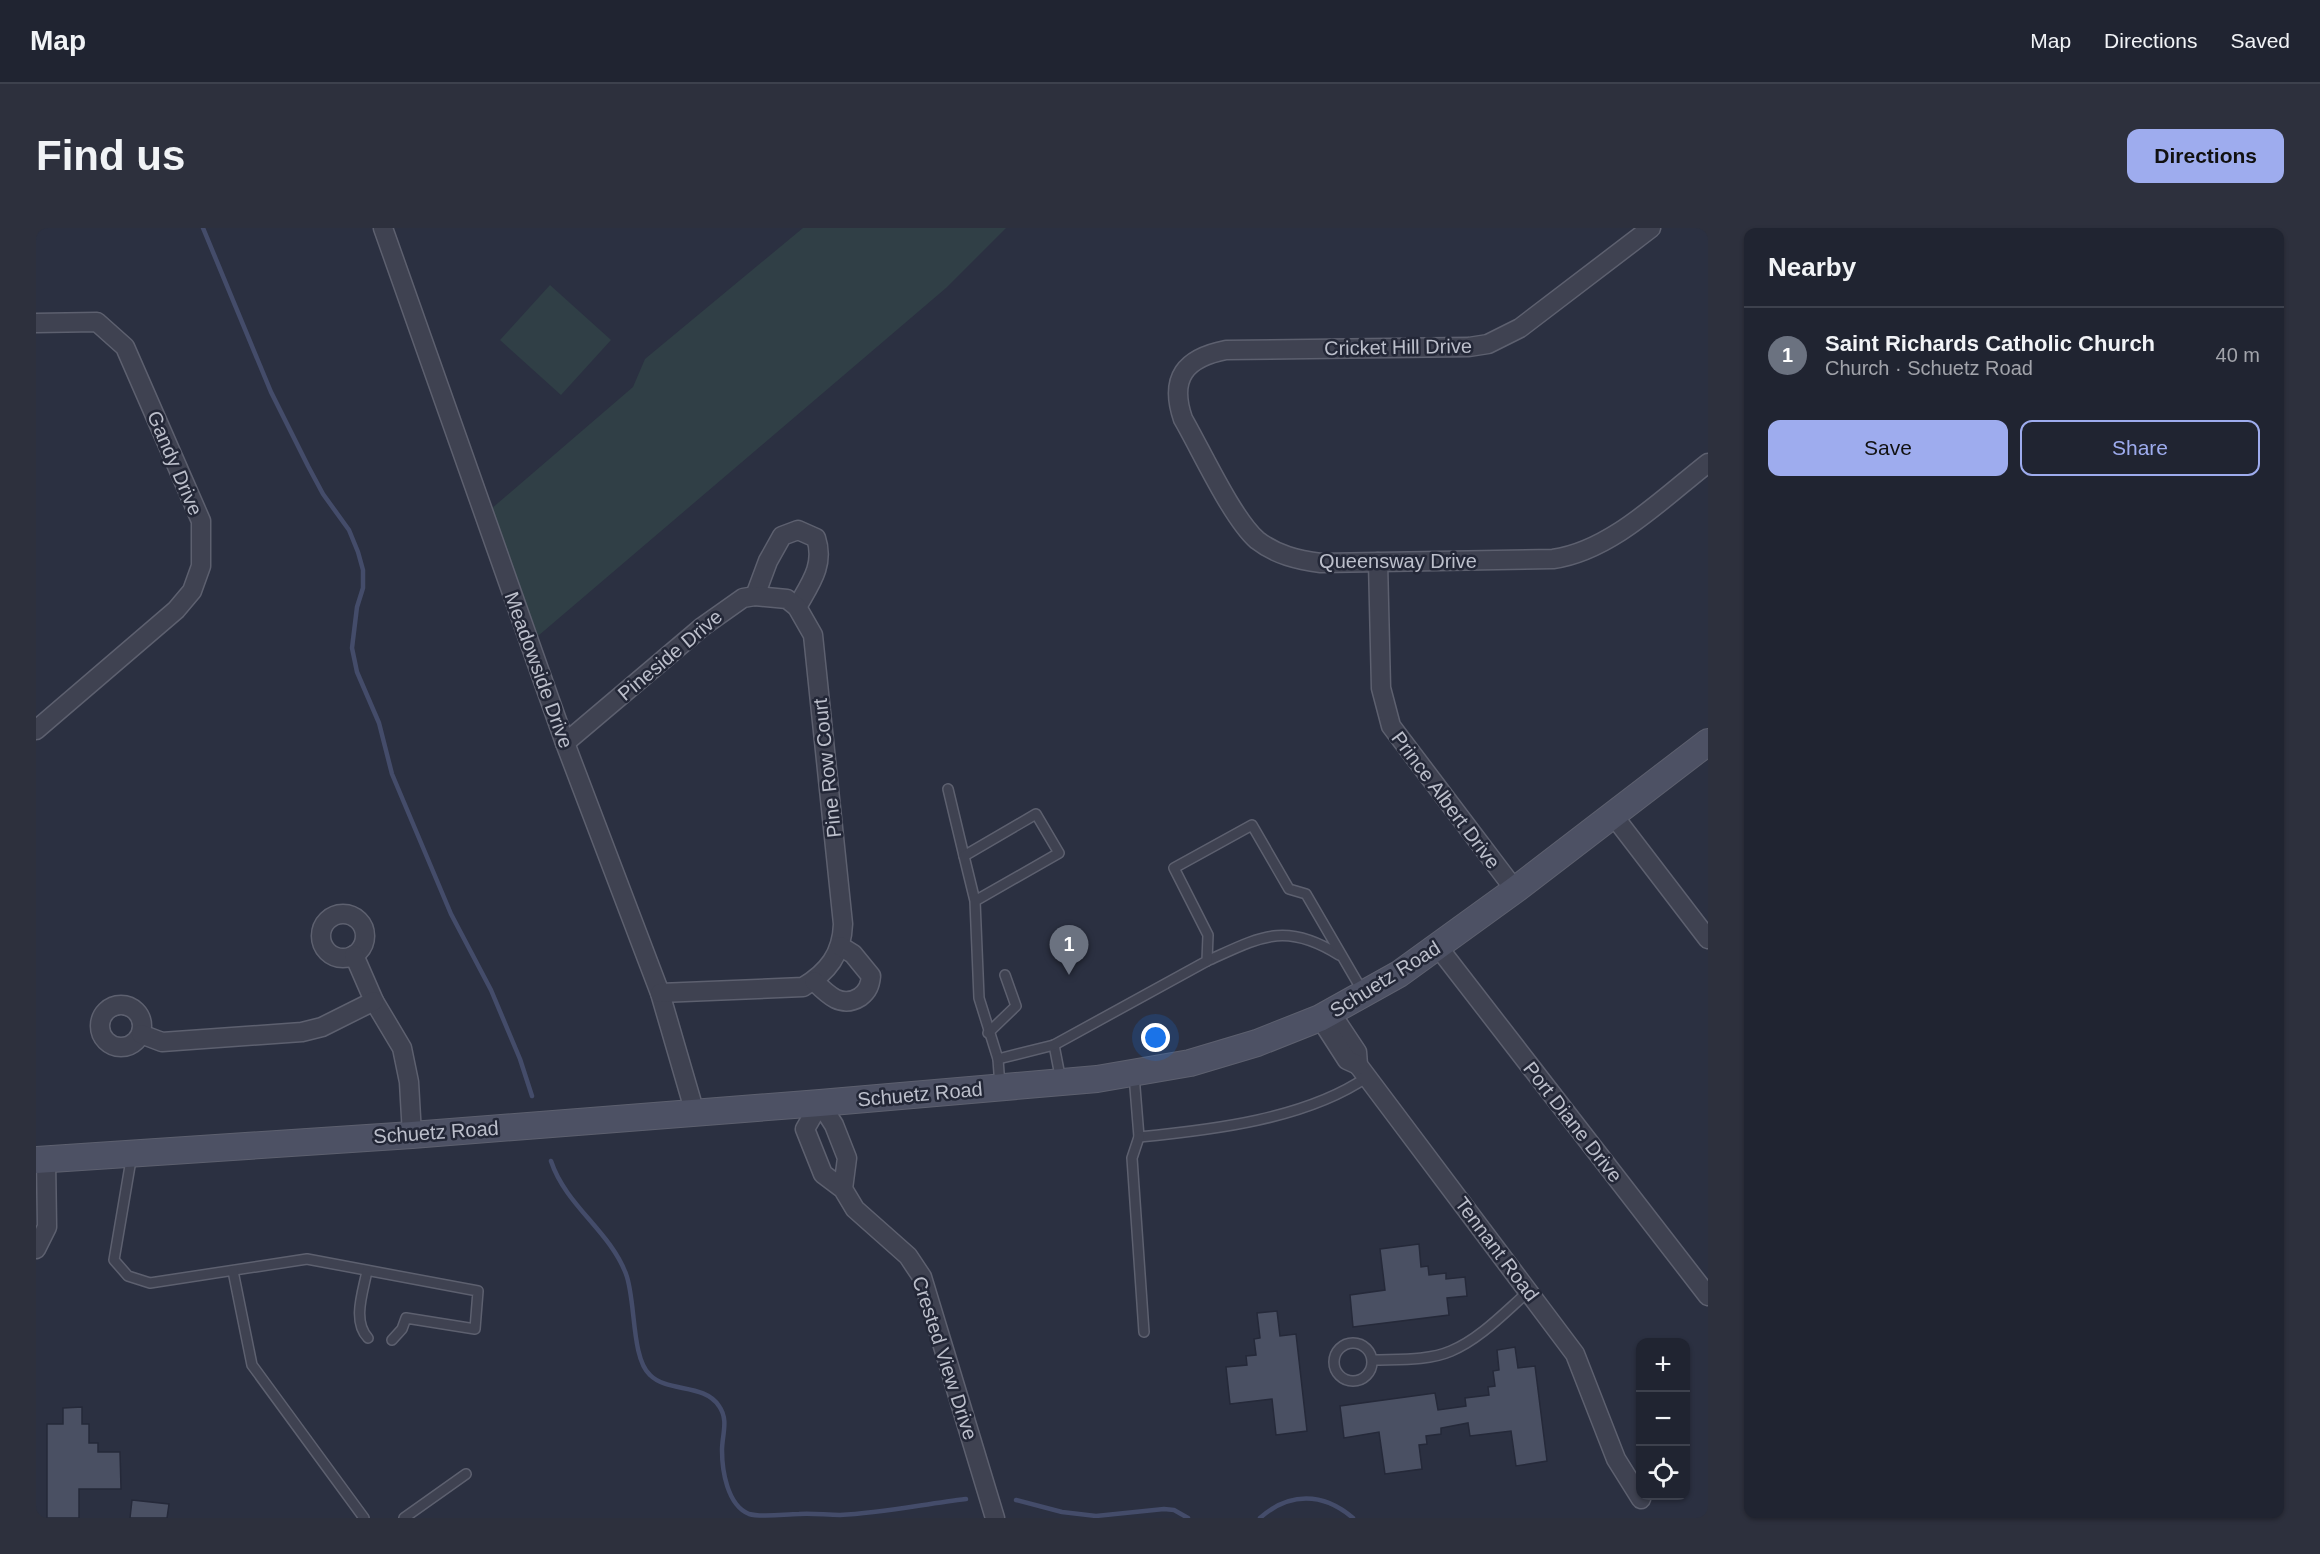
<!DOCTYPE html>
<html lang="en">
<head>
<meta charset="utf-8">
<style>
	:root { --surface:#202431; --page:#2d303d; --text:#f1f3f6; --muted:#a2a4ab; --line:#3d414d; --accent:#9eacee }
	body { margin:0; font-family:Helvetica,sans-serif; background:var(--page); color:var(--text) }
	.controls { position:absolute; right:18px; bottom:18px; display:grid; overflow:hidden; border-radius:12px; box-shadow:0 2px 4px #0004 }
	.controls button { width:54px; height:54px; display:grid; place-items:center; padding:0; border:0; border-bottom:2px solid var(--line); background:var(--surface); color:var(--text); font:30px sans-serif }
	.you { position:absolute; left:1120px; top:810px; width:21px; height:21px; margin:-15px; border:4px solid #fff; border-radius:50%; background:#1a73e8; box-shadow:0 0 0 9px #1a73e833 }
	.badge { display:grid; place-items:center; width:39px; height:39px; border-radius:50%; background:var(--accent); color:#fff; font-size:20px; font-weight:700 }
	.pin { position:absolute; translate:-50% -50px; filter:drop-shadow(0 2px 3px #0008) }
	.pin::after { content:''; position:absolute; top:32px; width:21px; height:18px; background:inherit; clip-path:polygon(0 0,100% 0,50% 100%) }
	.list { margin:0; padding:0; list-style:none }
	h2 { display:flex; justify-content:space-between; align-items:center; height:78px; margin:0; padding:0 24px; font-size:26px }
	h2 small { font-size:20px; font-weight:400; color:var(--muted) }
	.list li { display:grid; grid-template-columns:39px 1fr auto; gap:18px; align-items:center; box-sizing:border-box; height:96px; padding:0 24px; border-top:2px solid var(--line) }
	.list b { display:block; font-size:22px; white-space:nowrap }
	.list p { margin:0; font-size:20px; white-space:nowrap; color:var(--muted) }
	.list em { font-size:20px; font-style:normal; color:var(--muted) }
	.actions { display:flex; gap:12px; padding:18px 24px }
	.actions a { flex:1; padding:14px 0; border:2px solid var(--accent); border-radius:12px; text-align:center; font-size:21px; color:var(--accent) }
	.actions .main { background:var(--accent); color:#111 }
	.icon { flex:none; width:33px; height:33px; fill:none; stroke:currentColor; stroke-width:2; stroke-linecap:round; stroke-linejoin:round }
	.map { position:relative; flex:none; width:1672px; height:1290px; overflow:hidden; border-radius:12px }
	header { display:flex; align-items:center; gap:36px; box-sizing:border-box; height:84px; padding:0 30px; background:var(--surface); border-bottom:2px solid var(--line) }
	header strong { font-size:28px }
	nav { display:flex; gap:33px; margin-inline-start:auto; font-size:21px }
	.intro { display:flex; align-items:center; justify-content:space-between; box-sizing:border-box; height:144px; padding:0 36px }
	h1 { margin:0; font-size:42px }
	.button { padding:15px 27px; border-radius:12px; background:var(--accent); color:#111; font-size:21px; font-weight:700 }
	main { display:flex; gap:36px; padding:0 36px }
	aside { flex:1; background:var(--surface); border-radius:12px; box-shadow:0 2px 4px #0004 }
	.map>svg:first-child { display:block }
</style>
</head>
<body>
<header>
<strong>Map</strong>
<nav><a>Map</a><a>Directions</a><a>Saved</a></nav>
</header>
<div class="intro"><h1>Find us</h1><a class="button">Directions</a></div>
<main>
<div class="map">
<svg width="1672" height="1290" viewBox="0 0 1672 1290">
	<rect width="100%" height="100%" fill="#2b3041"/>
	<g fill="#303f46">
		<path d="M767,0H970L910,60L502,408L455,281L597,159L609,131Z"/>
		<path d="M514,57L575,112L525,167L464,112Z"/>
	</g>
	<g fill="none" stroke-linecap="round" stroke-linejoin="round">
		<g stroke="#444c6a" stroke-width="4.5">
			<path d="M167,0L235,164L272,238L287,266L313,302L322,324L327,342V360L321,379L316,420L321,444L343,495L356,546L415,686L455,762L484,831L496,868"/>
			<path d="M515,933C530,978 574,1003 590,1046C600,1072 595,1130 614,1147C632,1165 668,1155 683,1178C693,1192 686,1207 686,1222C686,1242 691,1277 713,1286C727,1290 749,1286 763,1286C777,1285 790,1287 804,1287C846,1285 888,1276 930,1271"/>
			<path d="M980,1272L1026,1284L1060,1288L1128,1281L1138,1282L1152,1290"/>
			<path d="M1224,1290C1253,1264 1287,1264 1317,1290"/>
		</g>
	</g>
	<g fill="#4a5063" stroke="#252939" stroke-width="1.5">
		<path d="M1383,1016L1385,1039L1392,1038L1393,1047L1410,1045V1051L1429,1049L1431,1068L1411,1070L1413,1087L1317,1099L1314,1067L1349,1062L1344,1021Z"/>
		<path d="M1241,1083L1244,1108L1260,1106L1271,1203L1240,1207L1236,1171L1194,1176L1190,1139L1211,1137L1210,1128L1220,1127L1218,1111L1224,1110L1221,1085Z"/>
		<path d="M1479,1119L1482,1140L1499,1138L1511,1233L1480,1238L1475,1203L1434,1208L1432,1195L1405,1200V1206L1390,1208L1391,1216L1383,1217L1386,1241L1349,1246L1343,1204L1308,1210L1304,1178L1399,1165L1402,1182L1430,1178L1429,1170L1453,1167L1452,1159L1459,1158L1457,1143L1463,1142L1461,1122Z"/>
		<path d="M46,1179V1196H53V1215H62V1224H84L85,1261H43V1290H11V1196H27V1180Z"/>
		<path d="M96,1272L133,1276L131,1290H94Z"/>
	</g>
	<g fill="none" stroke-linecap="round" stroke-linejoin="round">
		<g stroke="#5d606f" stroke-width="12">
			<g id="lane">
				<path d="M912,561L928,628"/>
				<path d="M939,673L1023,625L1000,586L928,628L939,673L943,770L962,831L964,859"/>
				<path d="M1171,733C1224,709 1249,693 1303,727"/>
				<path d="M952,805L980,778L969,747"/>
				<path d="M1018,817L1025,853"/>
				<path d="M962,831L1018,817L1171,733L1172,707L1138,640L1216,597L1253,661L1270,666L1327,764"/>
				<path d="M1098,847L1103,909C1176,902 1270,891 1331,849"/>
				<path d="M1103,909L1096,930L1108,1104"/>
				<path d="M96,926L78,1032L92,1048L114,1055L271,1031L442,1063L439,1101L370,1090L366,1101L356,1112"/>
				<path d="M197,1043L216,1137L328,1290"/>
				<path d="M331,1043C327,1064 316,1093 332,1110"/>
				<circle cx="1317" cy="1134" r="19"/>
				<path d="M1337,1132C1361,1131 1392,1133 1415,1123C1444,1111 1469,1084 1492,1064"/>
				<path d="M368,1290L430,1246"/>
			</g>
		</g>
		<g stroke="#5d606f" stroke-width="21">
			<g id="street">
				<path d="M347,0L529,515L624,765L659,885"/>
				<path d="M1615,0L1484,100L1452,116L1433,119L1190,122C1149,130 1133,150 1147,191C1165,222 1196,290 1221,312C1240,327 1262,332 1285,335L1517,331C1575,323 1627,270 1672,235"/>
				<path d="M0,95L61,94L89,119L165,293V338L156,363L140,382L0,502"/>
				<path d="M1342,334L1345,460L1355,498L1479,662"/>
				<path d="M719,368L732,333L746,308L762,302L780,310C789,337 774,356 761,379"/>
				<path d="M529,515L666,399L707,370L719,368L751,371L761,379L777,407L807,696C806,726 792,744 767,759L624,765"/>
				<path d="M1577,587L1672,711"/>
				<circle cx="307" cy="708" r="22"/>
				<path d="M1402,719L1672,1068"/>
				<path d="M318,727L338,773L366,820L373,854L376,907"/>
				<path d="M778,753C791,766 805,781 824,769C832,763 834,757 835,748L817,726L804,718"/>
				<circle cx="85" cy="798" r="21"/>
				<path d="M1295,785L1321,824L1322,837L1539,1126L1580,1231L1605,1271"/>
				<path d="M1284,790L1311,832L1322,837"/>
				<path d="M105,806L126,814L266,804L286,799L338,773"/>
				<path d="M807,961L787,946L769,901L784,875L798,897L811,930L807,961L819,981L872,1028L886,1049L959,1290"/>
				<path d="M0,1021L11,999L10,931"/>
			</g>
		</g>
		<g stroke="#5d606f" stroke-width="28">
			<path id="secondary" d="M0,932L376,907L784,875L1061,851L1154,835L1221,815L1284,790L1363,746L1479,662L1672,514"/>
		</g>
		<use href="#lane" stroke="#3f4251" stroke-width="9"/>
		<use href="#street" stroke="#3f4251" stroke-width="18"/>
		<use href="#secondary" stroke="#4d5164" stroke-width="26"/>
	</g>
	<g text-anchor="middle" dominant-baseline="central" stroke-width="5" stroke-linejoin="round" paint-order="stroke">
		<g font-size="20" fill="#bcbfcb" stroke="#232737">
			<text transform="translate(1362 119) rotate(-1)">Cricket Hill Drive</text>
			<text transform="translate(139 235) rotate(67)">Gandy Drive</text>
			<text x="1362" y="333">Queensway Drive</text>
			<text transform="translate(634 427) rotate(-40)">Pineside Drive</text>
			<text transform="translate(503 442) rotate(70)">Meadowside Drive</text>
			<text transform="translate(791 540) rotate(-96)">Pine Row Court</text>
			<text transform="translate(1410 572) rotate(53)">Prince Albert Drive</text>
			<text transform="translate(1349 751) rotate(-32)">Schuetz Road</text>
			<text transform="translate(884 866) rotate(-5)">Schuetz Road</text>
			<text transform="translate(1537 894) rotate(52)">Port Diane Drive</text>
			<text transform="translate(400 904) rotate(-4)">Schuetz Road</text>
			<text transform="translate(1461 1021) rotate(53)">Tennant Road</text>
			<text transform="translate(909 1130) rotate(72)">Crested View Drive</text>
		</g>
	</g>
</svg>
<div class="controls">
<button>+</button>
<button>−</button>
<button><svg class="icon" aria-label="locate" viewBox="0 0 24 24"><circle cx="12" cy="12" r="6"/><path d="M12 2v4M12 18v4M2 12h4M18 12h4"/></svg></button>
</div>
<div class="you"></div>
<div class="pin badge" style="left:1033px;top:747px;background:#6b7280">1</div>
</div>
<aside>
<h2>Nearby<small></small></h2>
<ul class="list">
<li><span class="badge" style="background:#6b7280">1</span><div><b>Saint Richards Catholic Church</b><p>Church · Schuetz Road</p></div><em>40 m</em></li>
</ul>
<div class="actions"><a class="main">Save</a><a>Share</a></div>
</aside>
</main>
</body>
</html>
